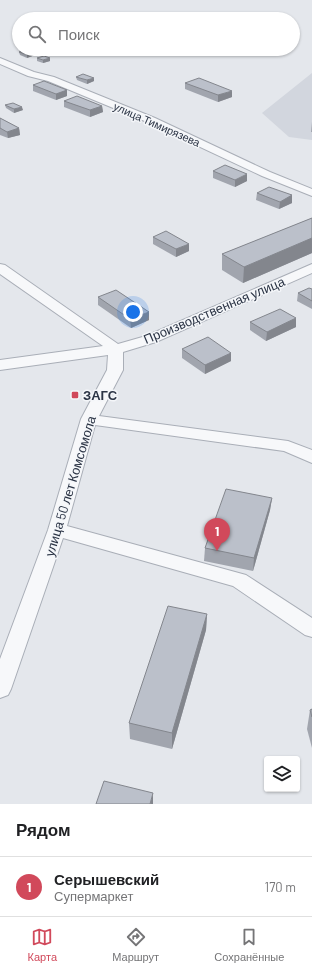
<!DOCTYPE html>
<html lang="ru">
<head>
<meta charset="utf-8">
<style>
	:root { --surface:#fff; --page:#f6f6f6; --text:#202124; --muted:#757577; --line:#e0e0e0; --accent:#d1495b }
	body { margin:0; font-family:Barlow,sans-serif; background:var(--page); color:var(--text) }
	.controls { position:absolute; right:12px; bottom:12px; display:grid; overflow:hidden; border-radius:4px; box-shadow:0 1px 3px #0004 }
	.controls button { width:36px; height:36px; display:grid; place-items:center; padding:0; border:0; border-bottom:1px solid var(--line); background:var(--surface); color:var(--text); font:20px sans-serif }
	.you { position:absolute; left:133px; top:312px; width:14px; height:14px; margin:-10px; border:3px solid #fff; border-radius:50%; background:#1a73e8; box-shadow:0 0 0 6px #1a73e833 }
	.badge { display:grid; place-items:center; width:26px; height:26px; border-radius:50%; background:var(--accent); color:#fff; font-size:13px; font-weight:700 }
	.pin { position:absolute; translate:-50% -33px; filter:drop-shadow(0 1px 2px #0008) }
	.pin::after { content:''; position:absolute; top:21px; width:14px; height:12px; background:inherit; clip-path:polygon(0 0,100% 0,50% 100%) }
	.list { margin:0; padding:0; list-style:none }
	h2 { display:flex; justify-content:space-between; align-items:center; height:52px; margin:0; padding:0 16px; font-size:17px }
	h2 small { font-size:13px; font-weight:400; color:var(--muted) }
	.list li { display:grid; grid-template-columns:26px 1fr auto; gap:12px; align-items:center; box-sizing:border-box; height:60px; padding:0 16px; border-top:1px solid var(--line) }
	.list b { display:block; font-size:15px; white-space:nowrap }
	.list p { margin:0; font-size:13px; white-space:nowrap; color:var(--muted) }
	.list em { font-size:13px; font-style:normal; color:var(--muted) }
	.icon { flex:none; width:22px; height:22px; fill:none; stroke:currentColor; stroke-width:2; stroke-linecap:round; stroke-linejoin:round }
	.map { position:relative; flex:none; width:312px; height:804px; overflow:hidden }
	.search { position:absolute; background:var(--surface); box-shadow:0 1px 3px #0004; left:12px; right:12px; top:12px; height:44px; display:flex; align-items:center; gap:10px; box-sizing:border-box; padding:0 14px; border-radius:22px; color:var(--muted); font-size:15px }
	.sheet { height:112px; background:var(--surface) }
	nav { display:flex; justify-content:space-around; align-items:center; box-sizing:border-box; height:56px; border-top:1px solid var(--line); background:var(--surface); font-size:11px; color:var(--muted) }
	nav a { display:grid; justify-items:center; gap:2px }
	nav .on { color:var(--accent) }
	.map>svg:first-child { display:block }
</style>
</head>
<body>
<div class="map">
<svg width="312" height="804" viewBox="0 0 312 804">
	<rect width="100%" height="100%" fill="#e4e7ec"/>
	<path fill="#d2d6de" d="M312,73V140L289,137L262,113Z"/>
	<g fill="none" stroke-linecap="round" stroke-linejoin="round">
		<g stroke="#a9aeb7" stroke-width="2">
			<g id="minor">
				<path d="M0,58L34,72L54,77L155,118L270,172L312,189V196L262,176L147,122L48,81L28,76L0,64Z"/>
				<path d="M0,264L5,265L118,344L146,336L312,264V273L156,342L123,352V370L99,416L288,441L312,450V463L284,451L95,425L67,526L246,575L312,618V637L305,635L233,586L63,538L11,689L8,695L0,698V659L48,530L81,419L107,370L108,355L0,370V360L103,346L0,274Z"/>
			</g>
		</g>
		<use href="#minor" fill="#f7f8fa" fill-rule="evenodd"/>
	</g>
	<g fill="#a1a5ae">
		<path d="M19,52L35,55L27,58L20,55Z"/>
		<path d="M37,58L50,61L43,63L37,61Z"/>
		<path d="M76,77L94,81L87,84L77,80Z"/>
		<path d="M185,83L232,97L218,102L185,89Z"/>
		<path d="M33,85L67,90V96L56,100L33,91Z"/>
		<path d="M64,101L102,106L103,112L90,117L64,107Z"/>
		<path d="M5,105L23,110L14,113L6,108Z"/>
		<path d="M0,118L19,128L20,135L8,138L0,135Z"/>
		<path d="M312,122V132H311Z"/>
		<path d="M213,171L247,181L235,187L213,178Z"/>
		<path d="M257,193L292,195V203L279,209L256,200Z"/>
		<path d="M312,218V253L243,283L222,270V254Z"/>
		<path d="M153,237L189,251L176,257L153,244Z"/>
		<path d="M312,289V309L297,301L298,293Z"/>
		<path d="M98,297L149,320L131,328L98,305Z"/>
		<path d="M296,318V327L266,341L250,330V322Z"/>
		<path d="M182,349L231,353V361L205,374L182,358Z"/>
		<path d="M272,498L270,510L253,571L204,561L205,548Z"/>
		<path d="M207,614L206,630L172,749L130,739L129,723Z"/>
		<path d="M312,709V748L307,729L310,710Z"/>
	</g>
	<g fill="#83868d">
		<path d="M35,52V55L27,58V54Z"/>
		<path d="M50,58V61L43,63V60Z"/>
		<path d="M94,78V81L87,84V80Z"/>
		<path d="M67,90V96L56,100V94Z"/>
		<path d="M232,91V97L218,102V95Z"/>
		<path d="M102,106L103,112L90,117V110Z"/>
		<path d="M22,107L23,110L14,113V109Z"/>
		<path d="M19,128L20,135L8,138L7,132Z"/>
		<path d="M247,174V181L235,187V180Z"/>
		<path d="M292,195V203L279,209L280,202Z"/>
		<path d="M312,238V253L243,283L244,267Z"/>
		<path d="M189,244V251L176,257V249Z"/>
		<path d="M149,312V320L131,328L130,319Z"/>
		<path d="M296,318V327L266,341L267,332Z"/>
		<path d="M231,353V361L205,374V365Z"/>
		<path d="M272,498L270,510L253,571L254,558Z"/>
		<path d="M207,614L206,630L172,749V733Z"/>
		<path d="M153,793V804H150Z"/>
	</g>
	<g fill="#bbc0ca" stroke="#83868d">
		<path d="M28,49L35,52L27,54L19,52Z"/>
		<path d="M44,56L50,58L43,60L37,58Z"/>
		<path d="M83,74L94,78L87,80L76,77Z"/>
		<path d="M199,78L232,91L218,95L185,83Z"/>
		<path d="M44,81L67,90L56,94L33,85Z"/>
		<path d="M77,96L102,106L90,110L64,101Z"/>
		<path d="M13,103L22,107L14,109L5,105Z"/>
		<path d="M0,118L19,128L7,132L0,128Z"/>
		<path d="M225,165L247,174L235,180L213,171Z"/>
		<path d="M269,187L292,195L280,202L257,193Z"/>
		<path d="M312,218V238L244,267L222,254Z"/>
		<path d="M166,231L189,244L176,249L153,237Z"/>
		<path d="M309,288L312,289V301L298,293Z"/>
		<path d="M116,290L149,312L130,319L98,297Z"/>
		<path d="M280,309L296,318L267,332L250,322Z"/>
		<path d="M208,337L231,353L205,365L182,349Z"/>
		<path d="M226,489L272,498L254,558L205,548Z"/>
		<path d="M168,606L207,614L172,733L129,723Z"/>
		<path d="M312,709V717L310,710Z"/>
		<path d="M104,781L153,793L150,804H96Z"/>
	</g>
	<rect fill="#d1495b" stroke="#f4f6f9" stroke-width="1.5" x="71" y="391" width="8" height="8" rx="2"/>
	<g text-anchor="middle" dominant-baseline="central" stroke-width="3" stroke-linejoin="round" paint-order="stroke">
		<g font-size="11" fill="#2b3445" stroke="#f4f6f9">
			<text transform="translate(157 124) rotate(24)">улица Тимирязева</text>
		</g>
		<g font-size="13" fill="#2b3445" stroke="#f4f6f9">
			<text transform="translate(214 310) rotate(-23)">Производственная улица</text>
			<text transform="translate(70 486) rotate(-73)">улица 50 лет Комсомола</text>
		</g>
		<g font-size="13" font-weight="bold" fill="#2b3445" stroke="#f4f6f9" text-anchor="start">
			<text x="83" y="395">ЗАГС</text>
		</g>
	</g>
</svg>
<div class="controls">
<button><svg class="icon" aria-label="layers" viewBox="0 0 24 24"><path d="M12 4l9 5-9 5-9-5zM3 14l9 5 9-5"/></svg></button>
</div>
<div class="you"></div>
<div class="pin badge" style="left:217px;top:551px">1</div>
<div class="search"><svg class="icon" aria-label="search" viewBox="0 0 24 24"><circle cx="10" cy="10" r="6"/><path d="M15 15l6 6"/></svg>Поиск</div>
</div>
<section class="sheet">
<h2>Рядом<small></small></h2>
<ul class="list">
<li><span class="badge">1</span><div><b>Серышевский</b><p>Супермаркет</p></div><em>170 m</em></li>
</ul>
</section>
<nav>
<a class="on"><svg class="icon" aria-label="map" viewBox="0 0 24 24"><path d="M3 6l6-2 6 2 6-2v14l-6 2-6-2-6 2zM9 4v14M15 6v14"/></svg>Карта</a>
<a><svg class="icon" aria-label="directions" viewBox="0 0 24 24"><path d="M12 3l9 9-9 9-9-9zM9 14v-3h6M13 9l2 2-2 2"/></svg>Маршрут</a>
<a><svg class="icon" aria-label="saved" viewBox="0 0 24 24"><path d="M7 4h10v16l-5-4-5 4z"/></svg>Сохранённые</a>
</nav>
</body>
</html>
